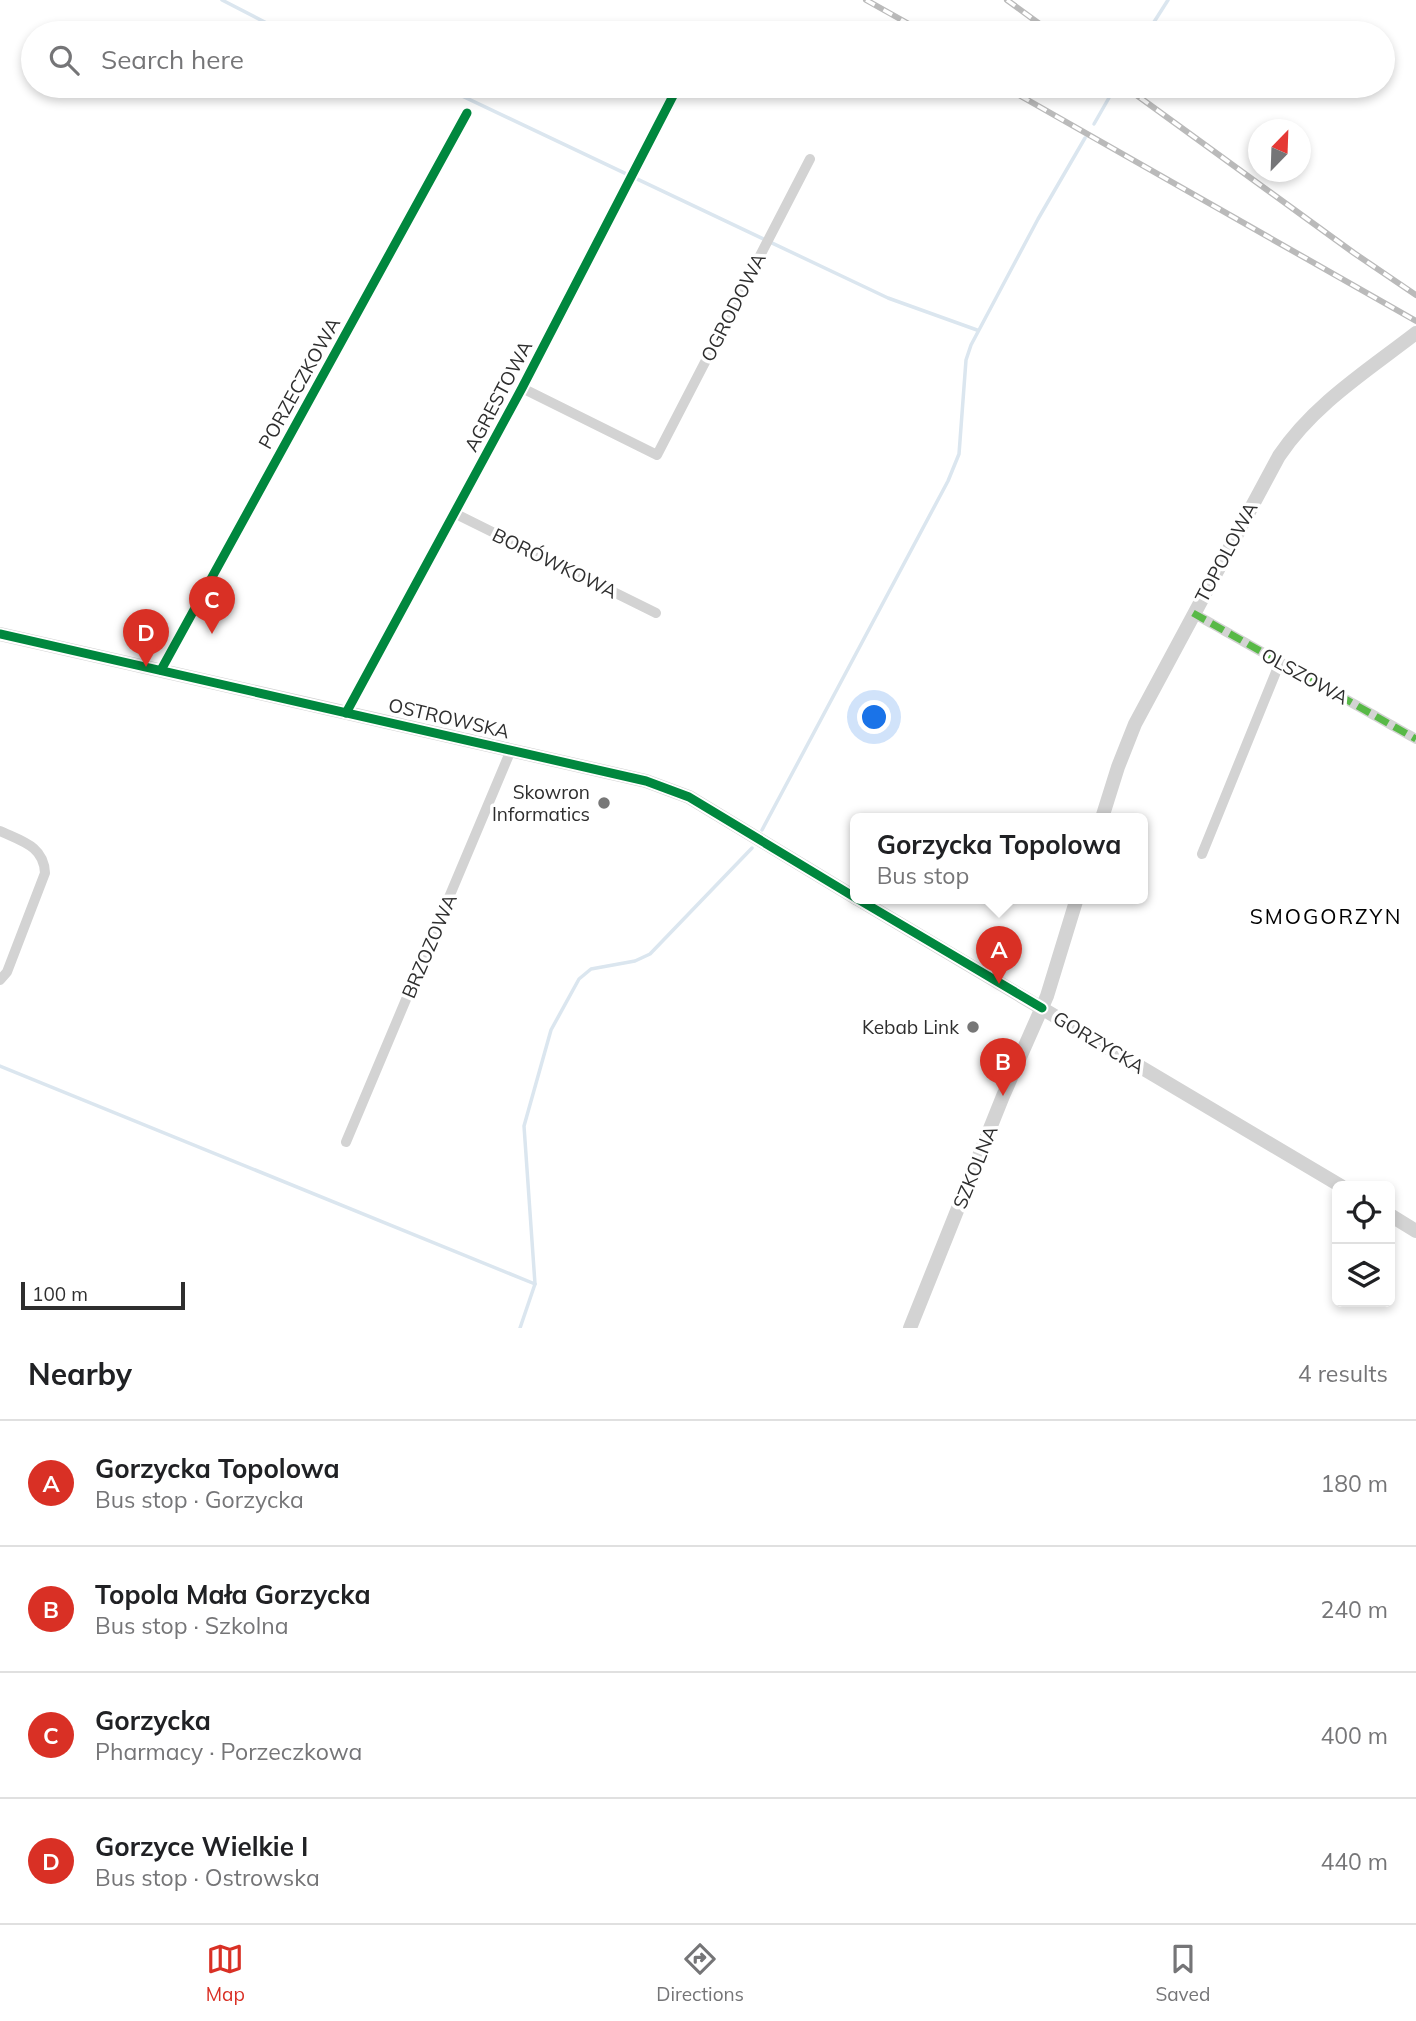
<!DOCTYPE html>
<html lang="en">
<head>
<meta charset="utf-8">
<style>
	:root { --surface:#fff; --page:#f6f6f6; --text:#202124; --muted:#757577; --line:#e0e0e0; --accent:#d93025 }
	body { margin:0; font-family:Mulish,sans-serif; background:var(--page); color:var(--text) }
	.controls { position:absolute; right:21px; bottom:21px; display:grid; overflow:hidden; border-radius:10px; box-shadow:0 4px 10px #0003 }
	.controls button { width:63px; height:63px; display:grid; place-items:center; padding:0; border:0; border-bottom:2px solid var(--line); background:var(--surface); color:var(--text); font:35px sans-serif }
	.compass { position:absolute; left:1248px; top:119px; width:63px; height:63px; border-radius:50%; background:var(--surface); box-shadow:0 4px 10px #0003; rotate:23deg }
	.scale { position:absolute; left:21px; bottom:18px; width:164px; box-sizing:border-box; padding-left:7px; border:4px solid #2e2e2e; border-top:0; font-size:19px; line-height:24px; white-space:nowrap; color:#2e2e2e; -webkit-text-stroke:5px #fff; paint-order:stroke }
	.you { position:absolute; left:875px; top:718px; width:24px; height:24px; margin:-18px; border:5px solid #fff; border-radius:50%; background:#1a73e8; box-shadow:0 0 0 10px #1a73e833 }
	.badge { display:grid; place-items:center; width:46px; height:46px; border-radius:50%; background:var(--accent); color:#fff; font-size:23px; font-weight:700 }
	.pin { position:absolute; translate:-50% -58px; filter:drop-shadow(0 2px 4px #0008) }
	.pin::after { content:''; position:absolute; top:37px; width:24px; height:21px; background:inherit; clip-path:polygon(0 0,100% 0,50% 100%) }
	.popup { position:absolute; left:850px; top:813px; width:298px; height:91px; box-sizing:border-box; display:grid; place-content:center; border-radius:10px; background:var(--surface); filter:drop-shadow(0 2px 5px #0005); font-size:23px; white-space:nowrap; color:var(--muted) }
	.popup b { font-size:26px; color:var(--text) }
	.popup::after { content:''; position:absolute; left:50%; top:100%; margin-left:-14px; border:14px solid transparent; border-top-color:var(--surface) }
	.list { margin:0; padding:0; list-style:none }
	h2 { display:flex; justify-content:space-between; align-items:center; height:91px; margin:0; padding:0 28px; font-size:30px }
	h2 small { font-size:23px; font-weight:400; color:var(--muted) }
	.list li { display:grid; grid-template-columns:46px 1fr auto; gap:21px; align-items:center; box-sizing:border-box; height:126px; padding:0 28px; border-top:2px solid var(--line) }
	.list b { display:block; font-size:26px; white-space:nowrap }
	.list p { margin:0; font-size:23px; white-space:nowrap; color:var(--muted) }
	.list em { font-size:23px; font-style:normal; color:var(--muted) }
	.icon { flex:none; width:38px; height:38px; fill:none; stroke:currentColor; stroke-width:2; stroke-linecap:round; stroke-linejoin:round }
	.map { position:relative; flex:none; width:1416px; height:1328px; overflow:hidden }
	.search { position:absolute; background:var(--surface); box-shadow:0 4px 10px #0003; left:21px; right:21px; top:21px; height:77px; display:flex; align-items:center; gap:18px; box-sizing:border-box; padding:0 24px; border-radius:38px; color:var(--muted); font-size:26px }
	.sheet { height:595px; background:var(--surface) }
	nav { display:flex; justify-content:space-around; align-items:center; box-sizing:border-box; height:98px; border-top:2px solid var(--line); background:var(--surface); font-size:19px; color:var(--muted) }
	nav a { display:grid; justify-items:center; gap:4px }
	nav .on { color:var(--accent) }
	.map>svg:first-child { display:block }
</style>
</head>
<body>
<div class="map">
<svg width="1416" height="1328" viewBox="0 0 1416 1328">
	<rect width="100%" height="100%" fill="#fff"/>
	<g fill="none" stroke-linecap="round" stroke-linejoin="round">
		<g stroke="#dbe6ef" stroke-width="3.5">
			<path d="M222,0L280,30L293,33"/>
			<path d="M1147,33L1168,0"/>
			<path d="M441,86L888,298L977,330"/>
			<path d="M1094,124L1114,89"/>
			<path d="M762,830L948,481L959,454L966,360L971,345L1038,219L1085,138"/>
			<path d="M0,1066L535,1284"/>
			<path d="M520,1328L535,1284L524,1126L551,1030L579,979L591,969L635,961L650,954L752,848"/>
		</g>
		<g stroke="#d3d3d3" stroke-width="10">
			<path d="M522,388L657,455L810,159"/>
			<path d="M454,513L656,613"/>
			<path d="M1193,613L1416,739"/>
			<path d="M161,670L467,113"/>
			<path d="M346,713L522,388L675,92"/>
			<path d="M0,831C21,841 44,846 45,873L7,972L0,980"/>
			<path d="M1202,854L1280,662"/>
			<path d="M346,1142L511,750"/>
		</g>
		<g stroke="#d3d3d3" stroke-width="14">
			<path d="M0,634L646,781L689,797L856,898"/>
			<path d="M1102,818L1118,767L1135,724L1279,456C1314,404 1367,371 1416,333"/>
			<path d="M856,898L1341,1186"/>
			<path d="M1390,1215L1416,1231"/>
			<path d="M910,1328L1003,1096L1047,996L1077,898"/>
		</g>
		<g stroke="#bababa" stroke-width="6">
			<g id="rail">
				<path d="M866,0L925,33"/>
				<path d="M1007,0L1052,33"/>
				<path d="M1003,86L1416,321"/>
				<path d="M1124,86L1354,253L1416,295"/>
			</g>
		</g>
		<use href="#rail" stroke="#fff" stroke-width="3.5" stroke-dasharray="10" stroke-linecap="butt"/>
		<path stroke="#58b947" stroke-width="7" stroke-dasharray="14 7" stroke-linecap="butt" d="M1193,613L1416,739"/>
		<g stroke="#fff" stroke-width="13">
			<g id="cycleway">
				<path d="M0,634L646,781L689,797L856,898"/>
				<path d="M161,670L467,113"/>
				<path d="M346,713L522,388L675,92"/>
				<path d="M856,898L1042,1008"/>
			</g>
		</g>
		<use href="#cycleway" stroke="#00873e" stroke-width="9"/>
	</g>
	<g fill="#777" stroke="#fff" stroke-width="2.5">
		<circle cx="604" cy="803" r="7"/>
		<circle cx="973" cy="1027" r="7"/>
	</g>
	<g text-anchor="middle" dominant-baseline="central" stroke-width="7" stroke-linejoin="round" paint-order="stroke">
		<g font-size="19" fill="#2e2e2e" stroke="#fff">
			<text transform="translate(733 307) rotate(-63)">OGRODOWA</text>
			<text transform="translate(299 383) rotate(-61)">PORZECZKOWA</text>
			<text transform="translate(498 396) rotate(-62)">AGRESTOWA</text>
			<text transform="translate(1226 552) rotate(-62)">TOPOLOWA</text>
			<text transform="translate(555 563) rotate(26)">BORÓWKOWA</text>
			<text transform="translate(1305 676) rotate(29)">OLSZOWA</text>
			<text transform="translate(449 718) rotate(13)">OSTROWSKA</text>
			<text transform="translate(429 946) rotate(-67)">BRZOZOWA</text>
			<text transform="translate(1099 1042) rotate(31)">GORZYCKA</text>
			<text transform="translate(975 1167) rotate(-68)">SZKOLNA</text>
		</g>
		<g font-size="19" fill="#2e2e2e" stroke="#fff" text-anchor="end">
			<text x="590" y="792">Skowron<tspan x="590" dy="22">Informatics</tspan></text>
			<text x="959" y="1027">Kebab Link</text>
		</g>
		<g font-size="21" letter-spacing="2" fill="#000" stroke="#fff">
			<text x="1326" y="916">SMOGORZYN</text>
		</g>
	</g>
</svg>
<div class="controls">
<button><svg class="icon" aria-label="locate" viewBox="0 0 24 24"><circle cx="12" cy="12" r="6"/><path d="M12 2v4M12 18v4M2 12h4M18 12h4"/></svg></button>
<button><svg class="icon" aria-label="layers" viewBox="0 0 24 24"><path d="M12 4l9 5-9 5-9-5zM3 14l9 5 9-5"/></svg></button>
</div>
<svg class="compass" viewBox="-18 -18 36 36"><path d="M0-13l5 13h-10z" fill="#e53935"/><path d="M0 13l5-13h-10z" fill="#757577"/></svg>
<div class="scale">100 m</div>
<div class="you"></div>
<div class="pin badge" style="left:999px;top:984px">A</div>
<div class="popup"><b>Gorzycka Topolowa</b>Bus stop</div>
<div class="pin badge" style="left:1003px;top:1096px">B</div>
<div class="pin badge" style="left:212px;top:634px">C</div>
<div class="pin badge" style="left:146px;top:667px">D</div>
<div class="search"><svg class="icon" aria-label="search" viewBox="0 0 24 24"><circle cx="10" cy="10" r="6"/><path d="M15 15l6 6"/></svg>Search here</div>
</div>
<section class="sheet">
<h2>Nearby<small>4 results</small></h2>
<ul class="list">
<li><span class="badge">A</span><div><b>Gorzycka Topolowa</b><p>Bus stop · Gorzycka</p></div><em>180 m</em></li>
<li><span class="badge">B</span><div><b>Topola Mała Gorzycka</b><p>Bus stop · Szkolna</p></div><em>240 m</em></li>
<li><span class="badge">C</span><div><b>Gorzycka</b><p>Pharmacy · Porzeczkowa</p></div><em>400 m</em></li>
<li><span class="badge">D</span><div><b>Gorzyce Wielkie I</b><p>Bus stop · Ostrowska</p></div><em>440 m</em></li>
</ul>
</section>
<nav>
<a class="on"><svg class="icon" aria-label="map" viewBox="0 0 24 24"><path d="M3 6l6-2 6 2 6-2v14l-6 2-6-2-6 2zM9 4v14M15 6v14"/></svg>Map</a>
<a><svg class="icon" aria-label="directions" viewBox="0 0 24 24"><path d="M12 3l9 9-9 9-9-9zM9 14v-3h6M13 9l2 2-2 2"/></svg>Directions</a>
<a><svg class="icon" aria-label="saved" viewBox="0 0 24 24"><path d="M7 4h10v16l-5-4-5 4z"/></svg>Saved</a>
</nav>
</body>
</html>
